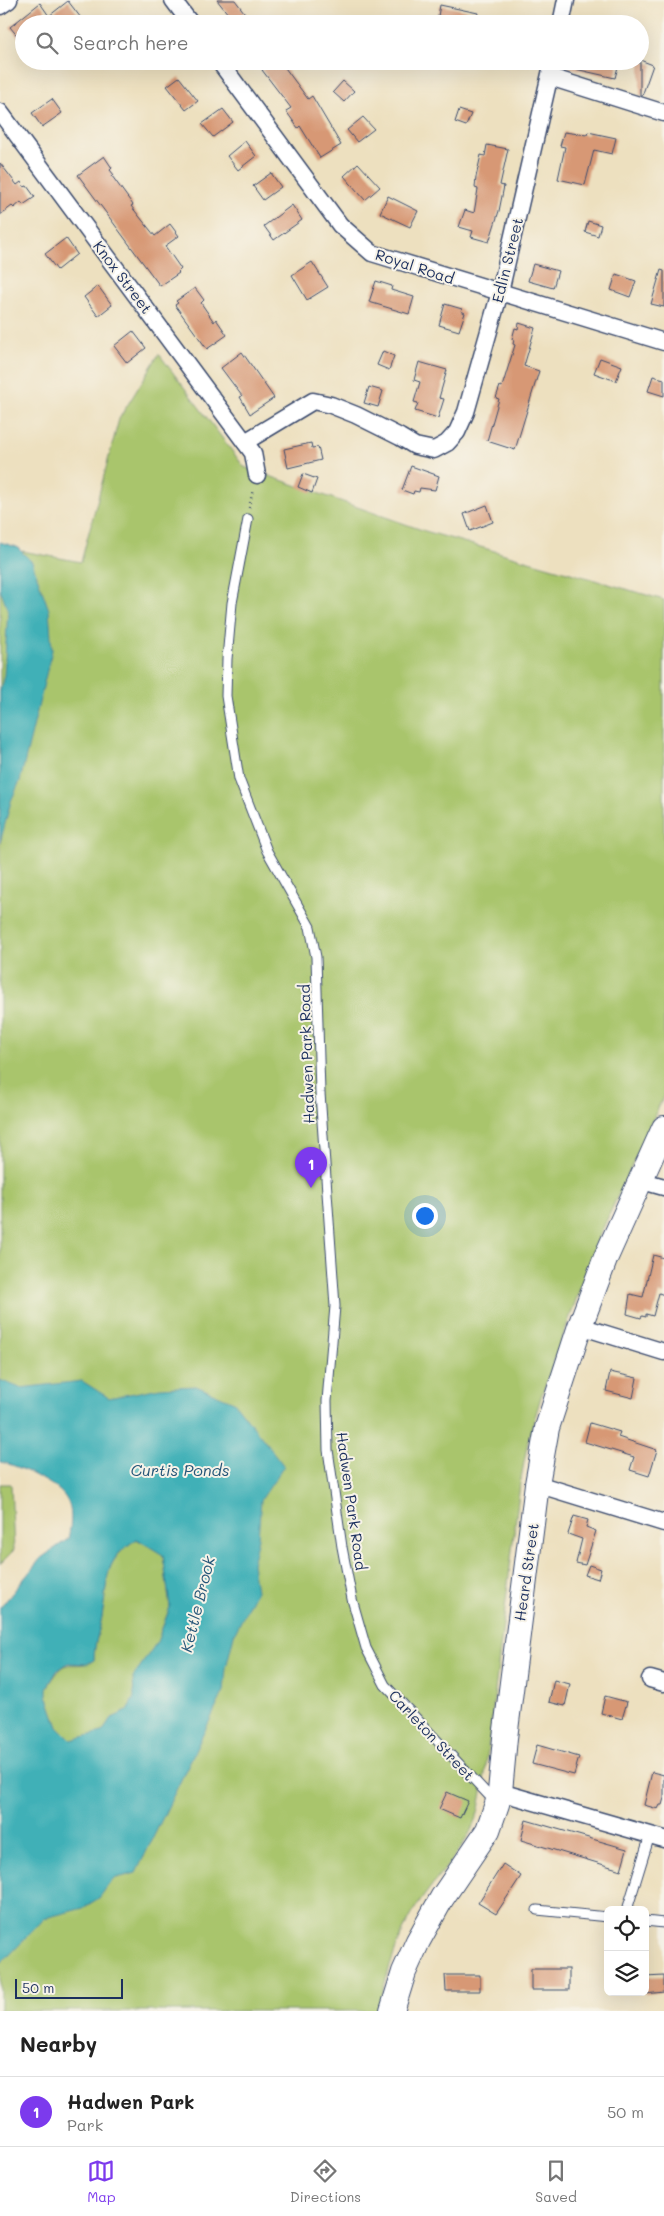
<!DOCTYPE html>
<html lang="en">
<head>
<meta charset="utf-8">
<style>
	:root { --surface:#fff; --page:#f6f6f6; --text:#222; --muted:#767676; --line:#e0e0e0; --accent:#7c3aed }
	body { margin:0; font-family:Mali,sans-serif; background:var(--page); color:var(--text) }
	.controls { position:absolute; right:15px; bottom:15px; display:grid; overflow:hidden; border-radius:8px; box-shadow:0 5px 20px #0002 }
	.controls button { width:45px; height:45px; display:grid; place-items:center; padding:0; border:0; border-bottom:1px solid var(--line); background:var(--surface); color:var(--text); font:25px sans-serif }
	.scale { position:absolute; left:15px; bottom:12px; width:108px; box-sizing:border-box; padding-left:5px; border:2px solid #1b2f5e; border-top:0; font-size:14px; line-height:18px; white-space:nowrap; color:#1b2f5e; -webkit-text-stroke:4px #f7f3e8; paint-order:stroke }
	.you { position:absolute; left:424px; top:1215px; width:18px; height:18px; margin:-12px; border:4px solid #fff; border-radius:50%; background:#1a73e8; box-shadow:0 0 0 8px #1a73e833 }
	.badge { display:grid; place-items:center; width:32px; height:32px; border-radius:50%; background:var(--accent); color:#fff; font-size:16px; font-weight:700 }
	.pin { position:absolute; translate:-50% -41px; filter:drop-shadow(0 1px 2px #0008) }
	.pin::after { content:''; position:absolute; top:26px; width:18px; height:15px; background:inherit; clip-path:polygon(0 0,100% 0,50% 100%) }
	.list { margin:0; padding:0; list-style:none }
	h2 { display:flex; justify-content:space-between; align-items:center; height:65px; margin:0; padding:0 20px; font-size:21px }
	h2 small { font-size:16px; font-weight:400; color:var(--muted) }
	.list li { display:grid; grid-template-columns:32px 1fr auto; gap:15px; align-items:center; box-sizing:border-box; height:70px; padding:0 20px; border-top:1px solid var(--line) }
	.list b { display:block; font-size:19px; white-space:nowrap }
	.list p { margin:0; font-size:16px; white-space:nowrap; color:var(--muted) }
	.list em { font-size:16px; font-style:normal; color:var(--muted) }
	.icon { flex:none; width:28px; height:28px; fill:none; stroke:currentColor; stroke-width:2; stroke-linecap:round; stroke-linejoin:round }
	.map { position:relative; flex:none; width:664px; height:2011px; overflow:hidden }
	.search { position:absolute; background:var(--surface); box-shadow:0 5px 20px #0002; left:15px; right:15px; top:15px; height:55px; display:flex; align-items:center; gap:12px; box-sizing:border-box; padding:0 18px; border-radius:28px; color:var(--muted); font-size:19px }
	.sheet { height:135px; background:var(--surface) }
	nav { display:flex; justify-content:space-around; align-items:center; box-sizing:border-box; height:70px; border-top:1px solid var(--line); background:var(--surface); font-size:14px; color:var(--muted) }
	nav a { display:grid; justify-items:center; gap:2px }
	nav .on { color:var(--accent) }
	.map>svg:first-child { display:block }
</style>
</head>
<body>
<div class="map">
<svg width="664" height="2011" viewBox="0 0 664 2011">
	<rect width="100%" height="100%" fill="#f7f3e8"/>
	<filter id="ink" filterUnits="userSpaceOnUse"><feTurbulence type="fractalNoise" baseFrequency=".02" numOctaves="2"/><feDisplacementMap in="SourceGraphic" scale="10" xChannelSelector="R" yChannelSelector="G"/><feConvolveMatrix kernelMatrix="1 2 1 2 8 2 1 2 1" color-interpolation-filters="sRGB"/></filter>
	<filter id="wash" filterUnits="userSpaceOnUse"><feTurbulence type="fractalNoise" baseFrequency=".0096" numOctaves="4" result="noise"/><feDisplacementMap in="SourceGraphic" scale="20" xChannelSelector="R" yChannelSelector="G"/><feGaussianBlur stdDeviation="1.12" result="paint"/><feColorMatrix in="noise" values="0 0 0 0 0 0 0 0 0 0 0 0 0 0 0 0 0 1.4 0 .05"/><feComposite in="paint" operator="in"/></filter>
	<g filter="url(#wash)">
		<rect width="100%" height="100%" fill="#ede0bf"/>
		<g fill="#a9c56c" stroke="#627a65">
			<path d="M159,354L244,467L425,531L664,600V1095L598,1239L541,1397L528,1441L520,1484L485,1774C482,1789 481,1804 476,1819C463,1854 433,1879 414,1911C395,1941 387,1977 377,2011H0V1664L49,1685C69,1651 71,1673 94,1660C94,1642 101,1627 103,1610C109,1573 103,1564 136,1539L163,1554L170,1607L160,1634L188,1573L101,1506L0,1456V590L4,593L22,551L81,562L119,419Z"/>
			<path d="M0,1484H11L14,1550L0,1564Z"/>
		</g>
		<g fill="#3fb0b7" stroke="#2d708a" fill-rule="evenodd">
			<path d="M0,542L17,547L32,562L49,610L52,650L20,781L11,801L0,843V692L4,675L8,609L0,590Z"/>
			<path d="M0,1380L20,1388L82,1381L109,1398L160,1388L196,1386L234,1402L284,1466L261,1500L258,1538L252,1564L256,1591L234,1635L226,1668L224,1691L136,1873L113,1879L99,1898L83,1908L45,1918L0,1965V1608L41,1558L68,1539C76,1503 68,1492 36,1476C25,1470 12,1464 0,1462ZM137,1539L163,1555L170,1607L157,1642L133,1677L134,1697L127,1711L112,1718L102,1732L71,1740L58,1727L47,1695V1688L57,1671L68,1663L87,1664L94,1660C94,1641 101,1628 103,1610C109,1575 103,1561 137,1539Z"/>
		</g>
		<g id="blocks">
			<g fill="#d79874">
				<path d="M217,0H235L253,24H236Z"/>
				<path d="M68,1L81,18L74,24H24V44L10,27L40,3L49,16Z"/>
				<path d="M440,5L478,13L475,24L438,16Z"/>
				<path d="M640,60L653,65L642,96L640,95Z"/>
				<path d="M274,61H280L308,99L312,96L341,145L320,158L300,126L298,128L286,111L291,108L262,70Z"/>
				<path d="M563,61H612L619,63L615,78L562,66Z"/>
				<path d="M179,77L198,101L186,110L167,86Z"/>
				<path d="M343,81L354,91L344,102L333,92Z"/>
				<path d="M52,99L62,113L42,127L32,113Z"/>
				<path d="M223,109L233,122L213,137L202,124Z"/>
				<path d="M459,110L471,114L466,126L455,122Z"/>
				<path d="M363,117L374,129L357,142L347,130Z"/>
				<path d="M564,132L587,135L588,132L616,138L612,154L594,150L585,185L558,179L565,147L560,146Z"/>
				<path d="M245,141L256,156L238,170L227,156Z"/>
				<path d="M487,145L508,149L500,185L504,186L499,211L489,242L471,237L473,231L459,227L465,210L474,213L478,189L475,188L476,177L481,155L485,156Z"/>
				<path d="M104,156L112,168L110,170L114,175L112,176L133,205L131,206L155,236L170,224L179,236L165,246L181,269L178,272L179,273L160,286L78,175Z"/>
				<path d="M0,163L17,185L21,182L24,187L27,186L35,197L23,205L21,202L14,208L12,206L0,215Z"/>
				<path d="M358,163L380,187L365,200L344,176Z"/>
				<path d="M271,173L281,187L263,200L253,186Z"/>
				<path d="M388,196L418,211L410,227L380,213Z"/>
				<path d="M292,205L302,220L274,240L264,226Z"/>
				<path d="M588,221L601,225L598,236L585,232Z"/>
				<path d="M66,238L77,254L57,270L45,254Z"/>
				<path d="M312,262L328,287L307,300L292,275Z"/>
				<path d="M533,264L558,271L553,288L528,281Z"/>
				<path d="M661,270L664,271V307L651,304Z"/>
				<path d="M616,274L636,281L630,297L611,290Z"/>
				<path d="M376,281L392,286L391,290L414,297L409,314L369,302Z"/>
				<path d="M98,286L112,305L98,316L84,297Z"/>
				<path d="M195,288L204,300L201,303L214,322L216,319L227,335L207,349L175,305L178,303L176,301Z"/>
				<path d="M445,304L462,309L461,311L465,313L459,331L439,325Z"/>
				<path d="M519,323L535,328L524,366L539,371L515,450L487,441L499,399L496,398L500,386L502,387L515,345L513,344L514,340L512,339L515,328L518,329Z"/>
				<path d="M133,331L146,348L127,363L114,346Z"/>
				<path d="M383,351L394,356L389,370L377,365Z"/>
				<path d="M242,352L274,398L250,414L240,397L242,396L221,368Z"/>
				<path d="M600,358L622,366L616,381L594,373Z"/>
				<path d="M419,362L447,370L439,398L444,399L438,418L415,411L418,403L414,402L420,382L414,380Z"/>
				<path d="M653,376L664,379V396L648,391Z"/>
				<path d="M369,387L383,391L378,407L364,403Z"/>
				<path d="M311,443L312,448L318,447L321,460L288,468L284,449Z"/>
				<path d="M411,466L439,476L435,490L420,488L419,492L414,491L413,494L402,490Z"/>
				<path d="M303,474L317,479L312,493L298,487Z"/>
				<path d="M487,505L493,522L470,531L464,514Z"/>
				<path d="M653,1255L664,1258V1295L659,1293L653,1316L646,1314V1317L642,1316L641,1318L627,1314L630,1294L643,1297Z"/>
				<path d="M610,1372L637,1378L633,1398L606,1391Z"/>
				<path d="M590,1423L620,1432L618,1437L657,1450L649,1476L630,1470L634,1457L585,1442Z"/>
				<path d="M574,1516L588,1520L586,1527L596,1531L585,1565L576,1563L582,1539L568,1534Z"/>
				<path d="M589,1565L601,1569L598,1579L585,1575Z"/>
				<path d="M554,1680L570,1684L565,1706L549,1702Z"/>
				<path d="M605,1696L627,1702L622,1719L601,1713Z"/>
				<path d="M537,1745L579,1757L574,1775L532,1764Z"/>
				<path d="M652,1772L664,1775V1798L662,1805H660L658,1809L644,1805Z"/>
				<path d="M447,1792L468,1801L460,1818L439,1809Z"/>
				<path d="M526,1820L627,1849L621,1870L521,1840Z"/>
				<path d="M503,1864L521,1876L496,1914L478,1903Z"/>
				<rect x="531" y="1969" width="38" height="21"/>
				<path d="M445,1975H480V1991H446Z"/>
				<path d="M664,1976V1992L645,1994V1977Z"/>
			</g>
		</g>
	</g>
	<g filter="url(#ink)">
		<use href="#blocks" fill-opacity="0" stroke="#3a4a6d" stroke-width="1"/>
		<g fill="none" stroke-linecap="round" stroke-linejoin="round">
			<g stroke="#3a4a6d" stroke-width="11">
				<g id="lane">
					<path d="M248,519L232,603L227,659L226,696L239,779L267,851L310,927L316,957L320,1093L335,1306L327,1401L328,1450L342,1547L352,1599L366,1648L385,1685L494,1801"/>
					<path d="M537,1910L608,1917"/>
					<path d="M627,1910L650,1835"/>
					<path d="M645,1921L664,1923"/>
				</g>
			</g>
			<g stroke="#3a4a6d" stroke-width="19">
				<g id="street">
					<path d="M173,0L191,24"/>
					<path d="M0,6L9,0"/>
					<path d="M561,24L566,0"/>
					<path d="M219,61L340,225L372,253L664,342"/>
					<path d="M550,77L664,113"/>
					<path d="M0,112L253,453L257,475"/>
					<path d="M245,442L313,401L331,405L356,415L400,437L415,446L434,450L447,443L457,432L466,412L500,292L553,61"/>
					<path d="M639,1180L664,1187"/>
					<path d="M580,1326L664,1352"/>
					<path d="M537,1484L664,1523"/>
					<path d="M650,1679L664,1683"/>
					<path d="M500,1792L664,1839"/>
				</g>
			</g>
			<g stroke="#3a4a6d" stroke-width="26">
				<path id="secondary" d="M392,2011L404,1972L418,1941L442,1898L488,1830L497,1804L500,1792L505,1738L537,1484L547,1428L580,1326L606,1257L664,1128"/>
			</g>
			<path stroke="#3a4a6d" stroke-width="2.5" stroke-dasharray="1 4" stroke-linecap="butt" d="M249,508L253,489"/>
			<use href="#lane" stroke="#fff" stroke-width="9"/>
			<use href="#street" stroke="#fff" stroke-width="16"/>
			<use href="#secondary" stroke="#fff" stroke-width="24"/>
		</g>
	</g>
	<g text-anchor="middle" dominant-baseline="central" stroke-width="4" stroke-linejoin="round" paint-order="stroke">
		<g font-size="15" fill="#1b2f5e" stroke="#f7f3e8">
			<text transform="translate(507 260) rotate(-76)">Edlin Street</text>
			<text transform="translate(415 266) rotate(18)">Royal Road</text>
			<text transform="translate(123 277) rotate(53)">Knox Street</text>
			<text transform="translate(306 1054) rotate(-92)">Hadwen Park Road</text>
			<text transform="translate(352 1501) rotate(82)">Hadwen Park Road</text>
			<text transform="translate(526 1572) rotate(-82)">Heard Street</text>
			<text transform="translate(432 1735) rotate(47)">Carleton Street</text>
		</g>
		<g font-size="16" font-style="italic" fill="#265679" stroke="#f7f3e8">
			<text x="180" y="1469">Curtis Ponds</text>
			<text transform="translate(197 1604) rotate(-76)">Kettle Brook</text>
		</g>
	</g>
</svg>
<div class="controls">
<button><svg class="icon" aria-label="locate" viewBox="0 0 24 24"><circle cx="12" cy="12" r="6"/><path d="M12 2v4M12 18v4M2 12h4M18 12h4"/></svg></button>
<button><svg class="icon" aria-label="layers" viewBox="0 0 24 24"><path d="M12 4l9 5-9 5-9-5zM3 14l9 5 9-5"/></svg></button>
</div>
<div class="scale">50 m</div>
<div class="you"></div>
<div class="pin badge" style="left:311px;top:1188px">1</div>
<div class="search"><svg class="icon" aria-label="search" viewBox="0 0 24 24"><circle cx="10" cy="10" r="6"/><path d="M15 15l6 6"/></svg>Search here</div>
</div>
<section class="sheet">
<h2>Nearby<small></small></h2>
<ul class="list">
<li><span class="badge">1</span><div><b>Hadwen Park</b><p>Park</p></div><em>50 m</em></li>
</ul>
</section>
<nav>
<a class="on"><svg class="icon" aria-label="map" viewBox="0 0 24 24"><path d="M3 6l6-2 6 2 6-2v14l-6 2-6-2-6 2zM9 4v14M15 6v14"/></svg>Map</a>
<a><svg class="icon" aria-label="directions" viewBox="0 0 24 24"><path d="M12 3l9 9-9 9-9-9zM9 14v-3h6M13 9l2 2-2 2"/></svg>Directions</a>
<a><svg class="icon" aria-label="saved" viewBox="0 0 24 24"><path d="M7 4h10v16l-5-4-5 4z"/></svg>Saved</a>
</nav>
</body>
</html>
